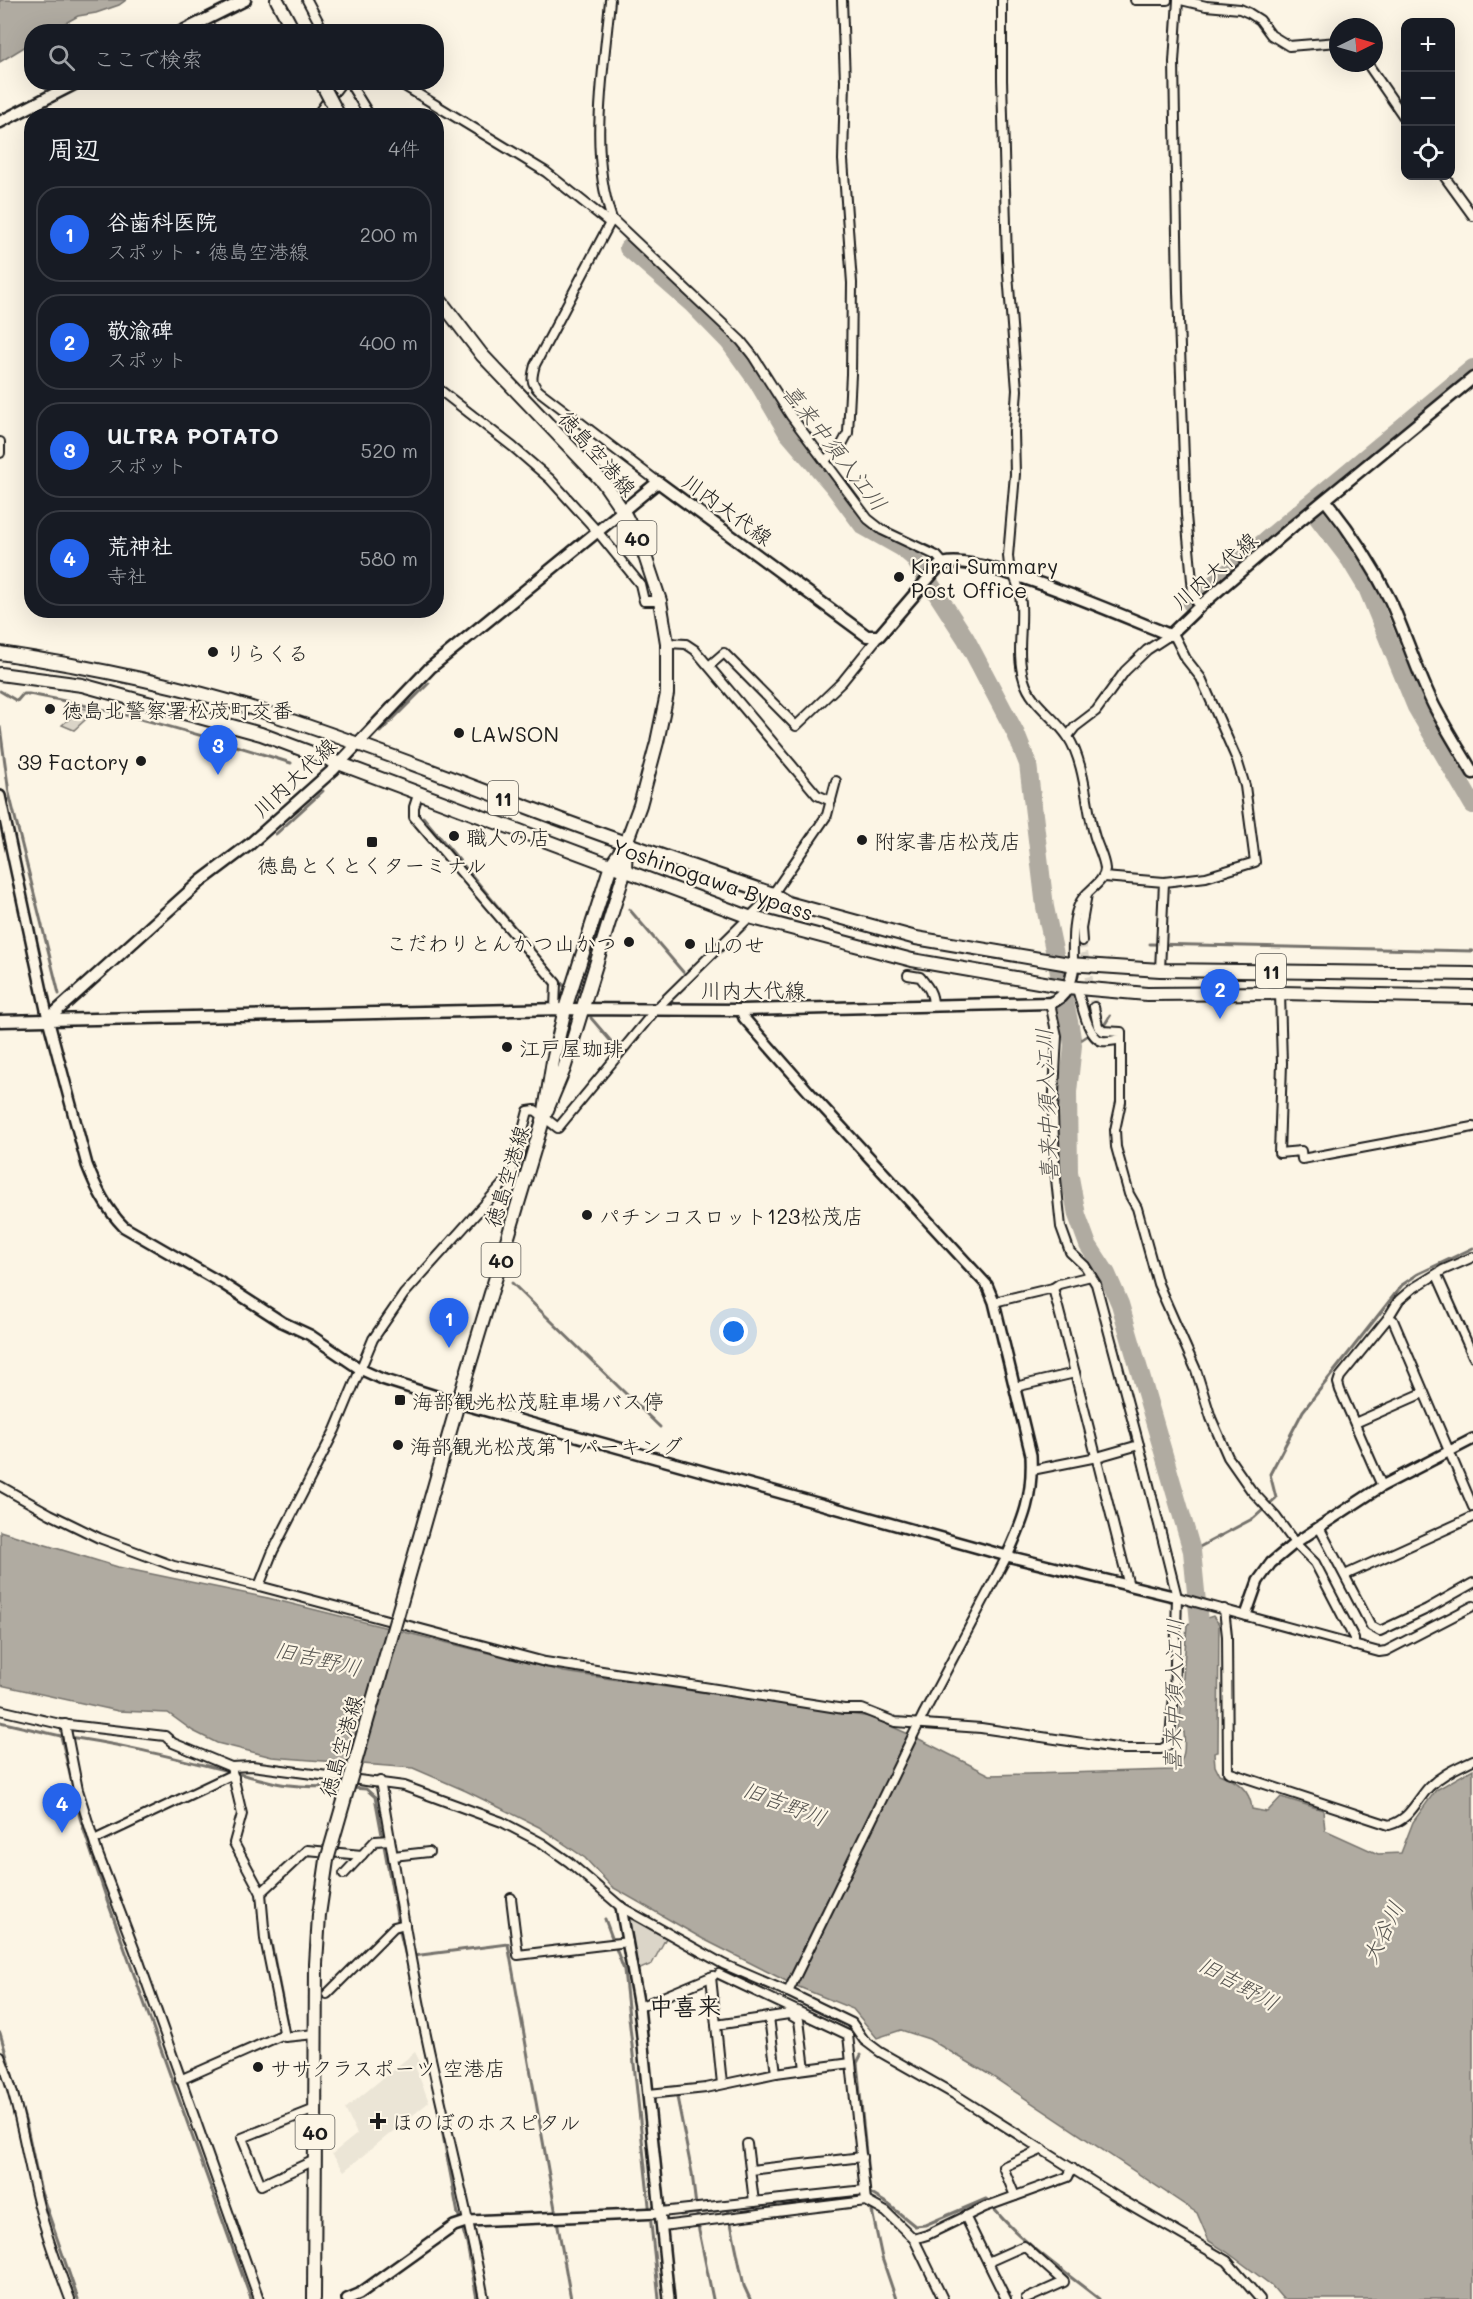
<!DOCTYPE html>
<html lang="ja">
<head>
<meta charset="utf-8">
<style>
	:root { --surface:#171b24; --page:#20242c; --text:#f1f3f6; --muted:#9ea1a6; --line:#363941; --accent:#2563eb }
	body { margin:0; font-family:Mali,"Klee One",sans-serif; background:var(--page); color:var(--text) }
	.controls { position:absolute; right:18px; top:18px; display:grid; overflow:hidden; border-radius:12px; box-shadow:0 6px 24px #0002 }
	.controls button { width:54px; height:54px; display:grid; place-items:center; padding:0; border:0; border-bottom:2px solid var(--line); background:var(--surface); color:var(--text); font:30px sans-serif }
	.compass { position:absolute; left:1329px; top:18px; width:54px; height:54px; border-radius:50%; background:var(--surface); box-shadow:0 6px 24px #0002; rotate:85deg }
	.you { position:absolute; left:734px; top:1332px; width:21px; height:21px; margin:-15px; border:4px solid #fff; border-radius:50%; background:#1a73e8; box-shadow:0 0 0 9px #1a73e833 }
	.badge { display:grid; place-items:center; width:39px; height:39px; border-radius:50%; background:var(--accent); color:#fff; font-size:20px; font-weight:700 }
	.pin { position:absolute; translate:-50% -50px; filter:drop-shadow(0 2px 3px #0008) }
	.pin::after { content:''; position:absolute; top:32px; width:21px; height:18px; background:inherit; clip-path:polygon(0 0,100% 0,50% 100%) }
	.list { margin:0; padding:0; list-style:none }
	h2 { display:flex; justify-content:space-between; align-items:center; height:78px; margin:0; padding:0 24px; font-size:26px }
	h2 small { font-size:20px; font-weight:400; color:var(--muted) }
	.list li { display:grid; grid-template-columns:39px 1fr auto; gap:18px; align-items:center; box-sizing:border-box; height:96px; margin:0 12px 12px; padding:0 12px; border:2px solid var(--line); border-radius:24px }
	.list b { display:block; font-size:22px; white-space:nowrap }
	.list p { margin:0; font-size:20px; white-space:nowrap; color:var(--muted) }
	.list em { font-size:20px; font-style:normal; color:var(--muted) }
	.icon { flex:none; width:33px; height:33px; fill:none; stroke:currentColor; stroke-width:2; stroke-linecap:round; stroke-linejoin:round }
	.map { position:relative; flex:none; width:1473px; height:2299px; overflow:hidden }
	.search { position:absolute; background:var(--surface); box-shadow:0 6px 24px #0002; left:24px; top:24px; width:420px; height:66px; display:flex; align-items:center; gap:15px; box-sizing:border-box; padding:0 21px; border-radius:24px; color:var(--muted); font-size:22px }
	.panel { position:absolute; background:var(--surface); box-shadow:0 6px 24px #0002; left:24px; top:108px; width:420px; height:510px; border-radius:24px }
	.map>svg:first-child { display:block }
</style>
</head>
<body>
<div class="map">
<svg width="1473" height="2299" viewBox="0 0 1473 2299">
	<rect width="100%" height="100%" fill="#fcf5e5"/>
	<filter id="ink" filterUnits="userSpaceOnUse"><feTurbulence type="fractalNoise" baseFrequency=".0167" numOctaves="2"/><feDisplacementMap in="SourceGraphic" scale="12" xChannelSelector="R" yChannelSelector="G"/><feConvolveMatrix kernelMatrix="1 2 1 2 8 2 1 2 1" color-interpolation-filters="sRGB"/></filter>
	<g filter="url(#ink)">
		<path fill="#ebe5d6" d="M415,2052L420,2062L415,2066L429,2102L344,2171L332,2154L357,2134L345,2109Z"/>
		<g fill="#dbd5c8" stroke="#7c7872" stroke-width="1.5">
			<path d="M82,708L95,711L74,730L62,725Z"/>
			<path d="M631,1917L667,1936L652,1964L638,1970L629,1919Z"/>
		</g>
		<g fill="#b0aba1" stroke="#75726c" stroke-width="1.5">
			<path d="M0,0H126L119,5L96,13L78,16L51,31L32,32L31,43L0,62Z"/>
			<path d="M0,1531L118,1567L268,1598L564,1672L870,1717L913,1736L990,1775L1173,1770C1186,1761 1185,1746 1184,1732L1179,1731L1187,1624L1213,1616L1219,1624L1218,1752L1214,1753L1215,1766L1219,1774C1237,1781 1250,1789 1252,1809L1267,1812L1281,1797L1323,1810L1325,1830L1378,1854L1401,1853L1413,1822L1436,1790L1473,1769V1882L1471,1894L1473,1920V2299H1283L1271,2285L1227,2252L1209,2241L1197,2213L990,2075L929,2039L901,2030L877,2038L853,2009L794,1985L703,1939L612,1887L585,1858L539,1827L466,1791L413,1768L272,1757L217,1743L193,1731L168,1713L118,1711L0,1685Z"/>
		</g>
		<g fill="none" stroke-linecap="round" stroke-linejoin="round">
			<g stroke="#75726c" stroke-width="3">
				<path d="M0,691L17,701L23,694H29C118,710 205,736 291,763"/>
				<path d="M0,727L9,793L59,994"/>
				<path d="M380,732L429,683"/>
				<path d="M423,817L564,986"/>
				<path d="M276,834L323,791"/>
				<path d="M629,909L683,972"/>
				<path d="M1150,944L1473,951"/>
				<path d="M591,1018L615,1046"/>
				<path d="M1073,1045L1105,1024L1110,1016"/>
				<path d="M512,1283L660,1427"/>
				<path d="M1192,1551L1254,1518L1276,1498L1270,1474L1303,1411L1402,1285L1418,1274L1473,1248"/>
				<path d="M0,1722L61,1736L80,1818L106,1897L251,2299"/>
				<path d="M61,1736C133,1745 205,1766 276,1783C298,1788 323,1786 345,1788"/>
				<path d="M352,1788L366,1789L375,1797L400,1932L412,1983"/>
				<path d="M605,1919L624,1970L659,2299"/>
				<path d="M267,1922L287,2023"/>
				<path d="M413,1956L508,1944L571,2299"/>
				<path d="M0,2033L27,2127L41,2192L78,2299"/>
				<path d="M861,2055L857,2063L870,2193L888,2204L915,2226L925,2225L986,2199C1016,2239 1060,2268 1099,2299"/>
				<path d="M677,2097L692,2173L699,2231L713,2299"/>
				<path d="M436,2098L458,2214"/>
				<path d="M871,2206L882,2258L896,2299"/>
				<path d="M728,2209L744,2286L750,2299"/>
				<path d="M458,2213L467,2244L477,2299"/>
				<path d="M681,2215L860,2194"/>
			</g>
			<g stroke="#b0aba1" stroke-width="18">
				<path d="M628,248L692,304L729,342L757,381L787,432L834,487L863,526L902,548L913,557L966,639L1016,734L1028,764L1045,907L1070,1026L1073,1045L1068,1092L1069,1172L1077,1215L1088,1245L1107,1274L1120,1304L1192,1551L1201,1643"/>
				<path d="M1473,368L1308,505L1350,560L1367,588L1416,707L1473,805"/>
				<path d="M1191,603L1308,505"/>
			</g>
			<path stroke="#dad4c7" stroke-width="8" stroke-dasharray="8 4" stroke-linecap="butt" d="M1082,941L1094,1007"/>
			<g stroke="#1c1c1c" stroke-width="12">
				<g id="minor">
					<path d="M307,0L324,32"/>
					<path d="M610,0C604,71 588,150 612,219L535,365C532,377 530,382 539,391L658,482"/>
					<path d="M1002,0V80L1007,261L1017,390L1014,432L1015,474L1008,556L1010,575"/>
					<path d="M1135,0H1167"/>
					<path d="M1178,0L1174,62L1178,292L1186,515L1193,592L1199,607"/>
					<path d="M1181,0L1206,6L1240,9L1249,13L1260,20L1271,35L1289,46L1338,42"/>
					<path d="M1367,63L1406,120"/>
					<path d="M349,82L370,116"/>
					<path d="M398,82L546,172L610,223"/>
					<path d="M316,116L342,82"/>
					<path d="M1444,176L1473,216"/>
					<path d="M612,219L741,341L753,356L791,416L868,519L882,530L937,556L943,563"/>
					<path d="M436,387L513,447L550,479L597,531L640,584L644,601H660"/>
					<path d="M0,442V453"/>
					<path d="M825,460L840,448L848,433L851,374L852,283L843,160L845,81L842,0"/>
					<path d="M1014,576C1030,609 1013,646 1024,680C1031,704 1055,717 1068,737C1085,763 1086,805 1094,834C1097,846 1104,857 1105,869C1105,882 1087,890 1081,901C1071,918 1073,945 1073,964"/>
					<path d="M667,643L686,644L695,650L817,795L831,801"/>
					<path d="M709,666L724,653L796,726L842,682L879,636"/>
					<path d="M1068,736L1075,727L1096,711L1125,671L1147,650L1170,635"/>
					<path d="M419,792L414,807V817L556,983L555,1009"/>
					<path d="M1104,877L1164,882L1160,970"/>
					<path d="M1164,882L1206,877L1255,862L1245,786L1237,760L1201,678L1186,659L1173,633"/>
					<path d="M1082,941L1081,928L1087,894"/>
					<path d="M908,975L920,977C928,987 933,993 933,1005"/>
					<path d="M1076,986C1081,999 1087,1038 1102,1041C1107,1042 1116,1040 1121,1039"/>
					<path d="M1280,993L1282,1063L1279,1153L1301,1151L1302,1159L1473,1127"/>
					<path d="M1094,1007L1098,1026L1103,1031L1121,1032V1102L1115,1130L1116,1147L1129,1194L1137,1208L1158,1284L1196,1370L1211,1418L1228,1457L1251,1490L1276,1517L1295,1543L1315,1563L1354,1638V1646"/>
					<path d="M1437,1275L1473,1356"/>
					<path d="M1053,1288L1059,1284L1091,1276"/>
					<path d="M994,1302L1053,1288L1075,1373"/>
					<path d="M1388,1318L1393,1320L1473,1507"/>
					<path d="M1015,1387L1075,1373L1129,1586"/>
					<path d="M1355,1423L1423,1393"/>
					<path d="M1032,1470L1097,1457L1139,1445"/>
					<path d="M0,1486L50,1514L99,1538L174,1566L259,1586L545,1662L844,1709H862L895,1722L981,1728L1123,1749H1161L1167,1746L1170,1736L1174,1696L1177,1597L1139,1445L1096,1284L1085,1266L1070,1252L1061,1227L1055,1169L1053,1111L1057,1036L1050,1003"/>
					<path d="M1382,1486L1340,1390L1338,1383L1340,1377L1388,1318L1399,1300L1412,1289L1443,1270L1473,1257"/>
					<path d="M1319,1527L1371,1626L1380,1631L1427,1609L1473,1583"/>
					<path d="M1345,1575L1473,1517"/>
					<path d="M259,1586L273,1551L335,1430L373,1339L404,1294L511,1175L528,1111L535,1110L558,1128L657,1008L773,894L827,815L836,781"/>
					<path d="M1177,1597L1379,1652L1386,1651L1473,1606"/>
					<path d="M1224,1609L1227,1636L1228,1772L1389,1825C1410,1820 1416,1801 1429,1787C1442,1774 1457,1768 1473,1760"/>
					<path d="M0,1710L60,1724L165,1736L173,1743L231,1767L252,1766L404,1786L502,1822L542,1843L569,1862L621,1907L723,1964L788,1992L852,2023L864,2040L880,2052L954,2094L1117,2197L1227,2261L1260,2299"/>
					<path d="M65,1724L78,1790L98,1854L140,1964L259,2299"/>
					<path d="M231,1767L242,1814L234,1843L261,1893L265,1939L285,2037L315,2034"/>
					<path d="M380,1781C397,1878 412,1976 434,2072C451,2148 470,2223 484,2299"/>
					<path d="M94,1840L210,1785L229,1776L234,1777"/>
					<path d="M393,1856L429,1852"/>
					<path d="M344,1874L375,1841L390,1840"/>
					<path d="M261,1893L307,1850L362,1855"/>
					<path d="M511,1898L518,1955L628,1942"/>
					<path d="M719,1974L848,2035L866,2201"/>
					<path d="M711,1977L716,2025L789,2014L799,2020L805,2069"/>
					<path d="M788,1992L924,1713L1007,1556"/>
					<path d="M327,1994L394,1927L405,1924"/>
					<path d="M639,2007L713,1976"/>
					<path d="M769,2017L776,2073"/>
					<path d="M716,2025L722,2084"/>
					<path d="M0,2056C16,2094 23,2136 32,2176C40,2218 55,2259 70,2299"/>
					<path d="M180,2080L284,2034"/>
					<path d="M649,2094L706,2088L776,2073L851,2063"/>
					<path d="M747,2144L754,2202"/>
					<path d="M315,2160L261,2185L242,2138L315,2109"/>
					<path d="M751,2170L862,2157"/>
					<path d="M1015,2196L1003,2167L1043,2149"/>
					<path d="M661,2212L865,2190"/>
					<path d="M965,2216L1006,2299"/>
					<path d="M662,2226L866,2201L886,2212L914,2239L927,2235L985,2207L1068,2177L1072,2168"/>
					<path d="M914,2239L943,2299"/>
					<path d="M988,2262L1024,2246L1064,2282L1026,2299"/>
				</g>
			</g>
			<g stroke="#1c1c1c" stroke-width="14">
				<g id="tertiary">
					<path d="M0,796L48,1019L87,1165C96,1188 106,1209 124,1227L223,1284L282,1322L310,1335L360,1369L382,1379L458,1403L1007,1556L1177,1597"/>
					<path d="M741,1010L744,1018L809,1092L987,1285L994,1302L1031,1455C1033,1496 1024,1519 1007,1556"/>
					<path d="M1246,1615L1258,1581L1271,1563L1295,1543L1382,1486L1473,1439"/>
					<path d="M621,1907L639,2007L669,2299"/>
					<path d="M347,2299L359,2294L454,2226L469,2221L661,2213"/>
				</g>
			</g>
			<g stroke="#1c1c1c" stroke-width="15">
				<g id="secondary">
					<path d="M181,32L245,0"/>
					<path d="M0,122L78,82"/>
					<path d="M1326,501C1351,532 1372,564 1390,600C1406,635 1417,672 1434,706C1446,729 1460,751 1473,773"/>
					<path d="M48,1019L201,881L250,844L333,770L430,668L658,482L867,636H879L939,566C966,545 1133,621 1170,635L1199,607L1293,526L1473,378"/>
					<path d="M0,1021L565,1009L741,1010L1050,1003C1066,998 1073,980 1073,964"/>
				</g>
			</g>
			<g stroke="#1c1c1c" stroke-width="16">
				<g id="primary">
					<path d="M277,0L294,32"/>
					<path d="M436,295L482,355L603,482L623,511L643,550L660,601L667,643V694L657,742L640,805L626,843L611,865L565,1009L553,1061L544,1117"/>
					<path d="M407,1582L458,1403L544,1117L564,1069L625,870L626,844"/>
					<path d="M314,2299L316,1964L319,1915L327,1860"/>
				</g>
			</g>
			<g stroke="#1c1c1c" stroke-width="16">
				<g id="trunk">
					<path d="M0,653C92,667 185,686 274,715C370,746 465,784 559,819C630,845 702,870 773,894L788,903L916,938L1069,964L1160,970L1473,974"/>
					<path d="M0,674L82,685L261,734L749,917L912,960L1067,987L1147,994L1280,993L1473,997"/>
				</g>
			</g>
			<use href="#minor" stroke="#fcf5e5" stroke-width="8"/>
			<use href="#tertiary" stroke="#fcf5e5" stroke-width="9"/>
			<use href="#secondary" stroke="#fcf5e5" stroke-width="10"/>
			<use href="#primary" stroke="#fcf5e5" stroke-width="12"/>
			<use href="#trunk" stroke="#fcf5e5" stroke-width="12"/>
			<g stroke="#1c1c1c" stroke-width="16" stroke-linecap="butt">
				<g id="primary-bridge">
					<path d="M321,82L339,116"/>
					<path d="M327,1860L407,1582"/>
				</g>
			</g>
			<use href="#primary-bridge" stroke="#fcf5e5" stroke-width="12"/>
		</g>
	</g>
	<g fill="#1c1c1c" stroke="#fcf5e5" stroke-width="2">
		<circle cx="899" cy="577" r="6"/>
		<circle cx="213" cy="652" r="6"/>
		<circle cx="50" cy="709" r="6"/>
		<circle cx="459" cy="733" r="6"/>
		<circle cx="141" cy="761" r="6"/>
		<circle cx="454" cy="836" r="6"/>
		<circle cx="862" cy="840" r="6"/>
		<rect x="366" y="836" width="12" height="12" rx="3"/>
		<circle cx="629" cy="942" r="6"/>
		<circle cx="690" cy="944" r="6"/>
		<circle cx="507" cy="1047" r="6"/>
		<circle cx="587" cy="1215" r="6"/>
		<rect x="394" y="1394" width="12" height="12" rx="3"/>
		<circle cx="398" cy="1445" r="6"/>
		<circle cx="258" cy="2067" r="6"/>
		<path d="M375 2112h6v6h6v6h-6v6h-6v-6h-6v-6h6z"/>
	</g>
	<g text-anchor="middle" dominant-baseline="central" stroke-width="4.5" stroke-linejoin="round" paint-order="stroke">
		<g fill="#fcf5e5" stroke="#5f5d58" stroke-width="1.5">
			<rect x="617.5" y="521" width="39" height="34" rx="4.5"/>
			<rect x="488" y="781" width="30" height="34" rx="4.5"/>
			<rect x="1256" y="954" width="30" height="34" rx="4.5"/>
			<rect x="481.5" y="1243" width="39" height="34" rx="4.5"/>
			<rect x="295.5" y="2115" width="39" height="34" rx="4.5"/>
		</g>
		<g font-size="20" font-weight="bold" fill="#1c1c1c">
			<text x="637" y="538">40</text>
			<text x="503" y="798">11</text>
			<text x="1271" y="971">11</text>
			<text x="501" y="1260">40</text>
			<text x="315" y="2132">40</text>
		</g>
		<g font-size="21" fill="#1c1c1c" stroke="#fcf5e5">
			<text transform="translate(598 453) rotate(49)">徳島空港線</text>
			<text transform="translate(728 509) rotate(36)">川内大代線</text>
			<text transform="translate(1214 570) rotate(-41)">川内大代線</text>
			<text transform="translate(294 777) rotate(-43)">川内大代線</text>
			<text transform="translate(713 879) rotate(19)">Yoshinogawa Bypass</text>
			<text x="753" y="989">川内大代線</text>
			<text transform="translate(506 1176) rotate(-73)">徳島空港線</text>
			<text transform="translate(340 1746) rotate(-74)">徳島空港線</text>
		</g>
		<g font-size="21" fill="#1c1c1c" stroke="#fcf5e5" text-anchor="start">
			<text x="911" y="565">Kirai Summary<tspan x="911" dy="24">Post Office</tspan></text>
			<text x="225" y="652">りらくる</text>
			<text x="62" y="709">徳島北警察署松茂町交番</text>
			<text x="471" y="733">LAWSON</text>
			<text x="129" y="761" text-anchor="end">39 Factory</text>
			<text x="466" y="836">職人の店</text>
			<text x="874" y="840">附家書店松茂店</text>
			<text x="372" y="864" text-anchor="middle">徳島とくとくターミナル</text>
			<text x="617" y="942" text-anchor="end">こだわりとんかつ山かつ</text>
			<text x="702" y="944">山のせ</text>
			<text x="519" y="1047">江戸屋珈琲</text>
			<text x="599" y="1215">パチンコスロット123松茂店</text>
			<text x="412" y="1400">海部観光松茂駐車場バス停</text>
			<text x="410" y="1445">海部観光松茂第１パーキング</text>
			<text x="270" y="2067">ササクラスポーツ 空港店</text>
			<text x="392" y="2121">ほのぼのホスピタル</text>
		</g>
		<g font-size="22" font-style="italic" fill="#575551" stroke="#fcf5e5">
			<text transform="translate(835 447) rotate(52)">喜来中須入江川</text>
			<text transform="translate(1046 1105) rotate(-92)">喜来中須入江川</text>
			<text transform="translate(318 1658) rotate(13)">旧吉野川</text>
			<text transform="translate(1173 1695) rotate(-89)">喜来中須入江川</text>
			<text transform="translate(785 1803) rotate(21)">旧吉野川</text>
			<text transform="translate(1382 1932) rotate(-64)">大谷川</text>
			<text transform="translate(1239 1983) rotate(29)">旧吉野川</text>
		</g>
		<g font-size="24" font-weight="bold" fill="#1c1c1c" stroke="#fcf5e5">
			<text x="685" y="2005">中喜来</text>
		</g>
	</g>
</svg>
<div class="controls">
<button>+</button>
<button>−</button>
<button><svg class="icon" aria-label="locate" viewBox="0 0 24 24"><circle cx="12" cy="12" r="6"/><path d="M12 2v4M12 18v4M2 12h4M18 12h4"/></svg></button>
</div>
<svg class="compass" viewBox="-18 -18 36 36"><path d="M0-13l5 13h-10z" fill="#e53935"/><path d="M0 13l5-13h-10z" fill="#9ea1a6"/></svg>
<div class="you"></div>
<div class="pin badge" style="left:449px;top:1348px">1</div>
<div class="pin badge" style="left:1220px;top:1019px">2</div>
<div class="pin badge" style="left:218px;top:775px">3</div>
<div class="pin badge" style="left:62px;top:1833px">4</div>
<div class="search"><svg class="icon" aria-label="search" viewBox="0 0 24 24"><circle cx="10" cy="10" r="6"/><path d="M15 15l6 6"/></svg>ここで検索</div>
<section class="panel">
<h2>周辺<small>4件</small></h2>
<ul class="list">
<li><span class="badge">1</span><div><b>谷歯科医院</b><p>スポット · 徳島空港線</p></div><em>200 m</em></li>
<li><span class="badge">2</span><div><b>敬渝碑</b><p>スポット</p></div><em>400 m</em></li>
<li><span class="badge">3</span><div><b>ULTRA POTATO</b><p>スポット</p></div><em>520 m</em></li>
<li><span class="badge">4</span><div><b>荒神社</b><p>寺社</p></div><em>580 m</em></li>
</ul>
</section>
</div>
</body>
</html>
